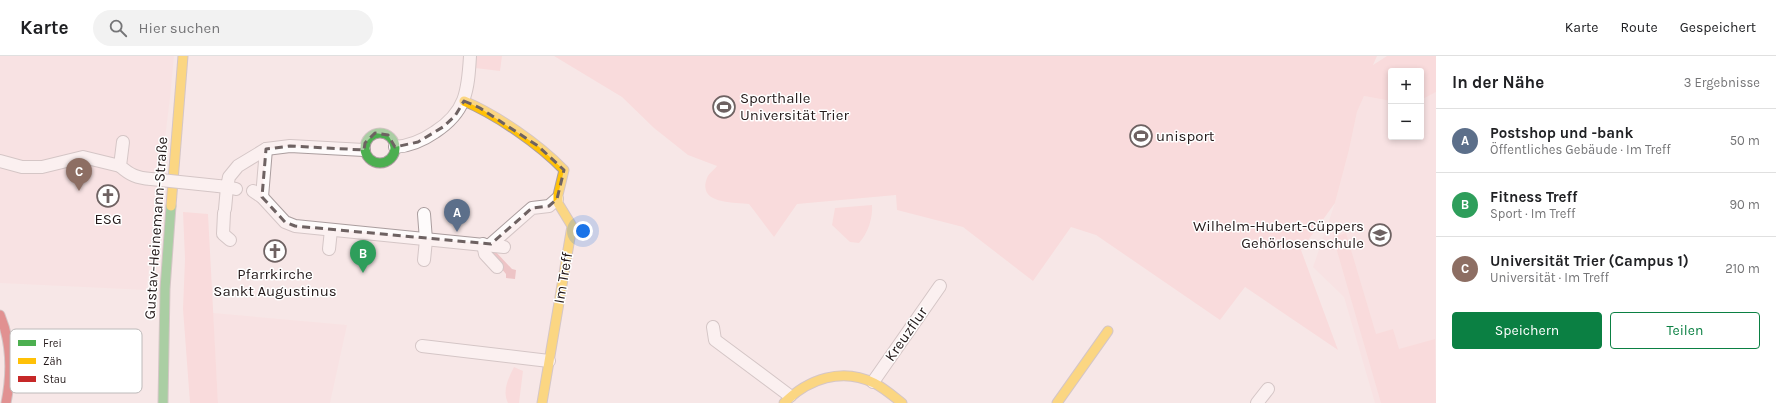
<!DOCTYPE html>
<html lang="de">
<head>
<meta charset="utf-8">
<style>
	:root { --surface:#fff; --page:#f2f2f2; --text:#202124; --muted:#757577; --line:#e0e0e0; --accent:#0b8043 }
	body { margin:0; font-family:Karla,sans-serif; background:var(--page); color:var(--text) }
	.controls { position:absolute; right:12px; top:12px; display:grid; overflow:hidden; border-radius:4px; box-shadow:0 2px 6px #0003 }
	.controls button { width:36px; height:36px; display:grid; place-items:center; padding:0; border:0; border-bottom:1px solid var(--line); background:var(--surface); color:var(--text); font:20px sans-serif }
	.you { position:absolute; left:583px; top:175px; width:14px; height:14px; margin:-10px; border:3px solid #fff; border-radius:50%; background:#1a73e8; box-shadow:0 0 0 6px #1a73e833 }
	.badge { display:grid; place-items:center; width:26px; height:26px; border-radius:50%; background:var(--accent); color:#fff; font-size:13px; font-weight:700 }
	.pin { position:absolute; translate:-50% -33px; filter:drop-shadow(0 1px 2px #0008) }
	.pin::after { content:''; position:absolute; top:21px; width:14px; height:12px; background:inherit; clip-path:polygon(0 0,100% 0,50% 100%) }
	.list { margin:0; padding:0; list-style:none }
	h2 { display:flex; justify-content:space-between; align-items:center; height:52px; margin:0; padding:0 16px; font-size:17px }
	h2 small { font-size:13px; font-weight:400; color:var(--muted) }
	.list li { display:grid; grid-template-columns:26px 1fr auto; gap:12px; align-items:center; box-sizing:border-box; height:64px; padding:0 16px; border-top:1px solid var(--line) }
	.list b { display:block; font-size:15px; white-space:nowrap }
	.list p { margin:0; font-size:13px; white-space:nowrap; color:var(--muted) }
	.list em { font-size:13px; font-style:normal; color:var(--muted) }
	.actions { display:flex; gap:8px; padding:12px 16px }
	.actions a { flex:1; padding:9px 0; border:1px solid var(--accent); border-radius:4px; text-align:center; font-size:14px; color:var(--accent) }
	.actions .main { background:var(--accent); color:#fff }
	.icon { flex:none; width:22px; height:22px; fill:none; stroke:currentColor; stroke-width:2; stroke-linecap:round; stroke-linejoin:round }
	.map { position:relative; flex:none; width:1436px; height:347px; overflow:hidden }
	header { display:flex; align-items:center; gap:24px; box-sizing:border-box; height:56px; padding:0 20px; background:var(--surface); border-bottom:1px solid var(--line) }
	header strong { font-size:19px }
	nav { display:flex; gap:22px; margin-inline-start:auto; font-size:14px }
	.search { width:280px; height:36px; background:var(--page); display:flex; align-items:center; gap:10px; box-sizing:border-box; padding:0 14px; border-radius:22px; color:var(--muted); font-size:15px }
	main { display:flex }
	aside { flex:1; background:var(--surface) }
	.map>svg:first-child { display:block }
</style>
</head>
<body>
<header>
<strong>Karte</strong>
<div class="search"><svg class="icon" aria-label="search" viewBox="0 0 24 24"><circle cx="10" cy="10" r="6"/><path d="M15 15l6 6"/></svg>Hier suchen</div>
<nav><a>Karte</a><a>Route</a><a>Gespeichert</a></nav>
</header>
<main>
<div class="map">
<svg width="1436" height="347" viewBox="0 0 1436 347">
	<rect width="100%" height="100%" fill="#f7e7e7"/>
	<g fill="#f9dcdd">
		<path d="M0,0H174L170,42L146,234L0,227Z"/>
		<path d="M1436,36V347H1375L1344,241L1313,211L1335,147L1349,94L1357,56L1364,40L1391,45V81H1421V44Z"/>
		<path d="M213,257L347,269L330,347H218Z"/>
	</g>
	<g fill="#facdce">
		<path d="M476,0H502L500,15L475,12Z"/>
		<path d="M554,0H1377L1373,9L1387,0H1436V36L1421,44V15H1391V45L1364,40L1357,56L1349,94L1335,147L1301,194L1338,294L1245,231L1220,264L1096,179L1071,171L1033,225L963,171L897,154L896,139L797,148L774,181L749,148C733,146 697,148 707,122C708,118 714,114 717,110L688,99L654,72L622,41Z"/>
		<path d="M872,149C873,162 868,177 859,187L850,186L832,169L835,152Z"/>
		<path d="M183,156L208,158L218,347H190L183,253L185,203Z"/>
		<path d="M1346,177L1376,278L1393,273L1399,293L1435,283L1436,347H1381L1333,181Z"/>
		<path d="M514,311L523,315L519,347H508C502,335 508,323 514,311Z"/>
	</g>
	<path fill="#e1999d" d="M489,192L495,195L512,213L516,214L515,223L506,222V218L490,199Z"/>
	<g fill="none" stroke-linecap="round" stroke-linejoin="round">
		<g stroke="#aa9d9e" stroke-width="14">
			<g id="street">
				<path d="M123,86L120,110C130,119 137,122 151,123"/>
				<path d="M395,91C410,90 422,85 435,76C466,56 468,35 470,0"/>
				<path d="M0,105L22,111H42L83,101L120,110"/>
				<path d="M218,130L227,131L229,121L238,110L266,93L290,90L364,94"/>
				<path d="M253,135L262,141L266,93"/>
				<path d="M262,141L285,166L295,170L504,191"/>
				<path d="M225,153L227,131L236,133"/>
				<path d="M224,157L223,178L230,184"/>
				<path d="M424,158L426,184L424,204"/>
				<path d="M483,188L485,198L497,211"/>
				<path d="M491,188L532,152L549,150L557,143"/>
				<path d="M329,193L331,174"/>
				<path d="M713,271L715,284L790,340"/>
				<path d="M422,290L549,305"/>
				<path d="M873,326L940,230"/>
				<path d="M1257,347L1268,333"/>
			</g>
		</g>
		<g stroke="#aa9d9e" stroke-width="11">
			<g id="fast">
				<circle cx="380" cy="92" r="15"/>
				<path d="M163,347L165,233L171,150"/>
			</g>
		</g>
		<g stroke="#aa9d9e" stroke-width="11">
			<g id="slow">
				<path d="M464,45C497,59 539,88 564,114L558,139V147L572,170L542,347"/>
				<path d="M171,150L183,0"/>
				<path d="M784,347C808,323 842,311 874,327C884,332 893,340 902,347"/>
				<path d="M1057,347L1108,275"/>
			</g>
		</g>
		<g stroke="#aa9d9e" stroke-width="11">
			<path id="jam" d="M0,259C12,288 12,317 6,347"/>
		</g>
		<use href="#street" stroke="#fefbfb" stroke-width="12"/>
		<use href="#fast" stroke="#4caf50" stroke-width="9"/>
		<use href="#slow" stroke="#ffc107" stroke-width="9"/>
		<use href="#jam" stroke="#c62828" stroke-width="9"/>
		<g stroke="#aa9d9e" stroke-width="14" stroke-linecap="butt">
			<path id="street-bridge" d="M151,123L218,130"/>
		</g>
		<use href="#street-bridge" stroke="#fefbfb" stroke-width="12"/>
	</g>
	<path d="M0 0H1436V347H0ZM464,45L480,52L538,90L564,114L557,143L549,150L532,152L491,188L295,170L285,166L262,141L266,93L290,90L364,94L365,87L375,77L388,79L395,91L418,86L443,71L455,60Z" fill="#f7e7e7" fill-opacity=".55" fill-rule="evenodd"/>
	<path fill="none" stroke="#6e6262" stroke-width="3" stroke-dasharray="8 5" stroke-linejoin="round" d="M464,45L480,52L538,90L564,114L557,143L549,150L532,152L491,188L295,170L285,166L262,141L266,93L290,90L364,94L365,87L375,77L388,79L395,91L418,86L443,71L455,60Z"/>
	<defs>
		<g id="stadium-ring" transform="scale(1.15)"><circle r="9.5" fill="#fff" stroke="#6e6262" stroke-width="1.5"/><path d="M0-5a6.5 5 0 1 0 0 10a6.5 5 0 1 0 0-10ZM-3.5-1.8h7v3.6h-7Z" fill="#6e6262"/></g>
		<g id="church-ring" transform="scale(1.15)"><circle r="9.5" fill="#fff" stroke="#6e6262" stroke-width="1.5"/><path d="M-1.2-6h2.4v3.5h3.3v2.4h-3.3V6h-2.4V-.1h-3.3v-2.4h3.3Z" fill="#6e6262"/></g>
		<g id="school-ring" transform="scale(1.15)"><circle r="9.5" fill="#fff" stroke="#6e6262" stroke-width="1.5"/><path d="M0-5L7-2L0 1L-7-2ZM-4 1L0 2.5L4 1V4Q0 6-4 4Z" fill="#6e6262"/></g>
	</defs>
	<g fill-rule="evenodd">
		<use href="#stadium-ring" x="724" y="51"/>
		<use href="#stadium-ring" x="1141" y="80"/>
		<use href="#church-ring" x="108" y="140"/>
		<use href="#school-ring" x="1380" y="179"/>
		<use href="#church-ring" x="275" y="195"/>
	</g>
	<g text-anchor="middle" dominant-baseline="central" stroke-width="3" stroke-linejoin="round" paint-order="stroke">
		<g font-size="15" fill="#241a1a" stroke="#fff" text-anchor="start">
			<text x="740" y="42">Sporthalle<tspan x="740" dy="17">Universität Trier</tspan></text>
			<text x="1156" y="80">unisport</text>
			<text x="108" y="163" text-anchor="middle">ESG</text>
			<text x="1364" y="170" text-anchor="end">Wilhelm-Hubert-Cüppers<tspan x="1364" dy="17">Gehörlosenschule</tspan></text>
			<text x="275" y="218" text-anchor="middle">Pfarrkirche<tspan x="275" dy="17">Sankt Augustinus</tspan></text>
		</g>
		<g font-size="15" fill="#241a1a" stroke="#fff">
			<text transform="translate(156 172) rotate(-86)">Gustav-Heinemann-Straße</text>
			<text transform="translate(563 222) rotate(-80)">Im Treff</text>
			<text transform="translate(906 278) rotate(-55)">Kreuzflur</text>
		</g>
	</g>
	<rect x="10" y="273" width="132" height="64" rx="6" fill="#fff" stroke="#bdbaba" stroke-width="1"/>
	<rect x="18" y="284" width="18" height="6" fill="#4caf50"/>
	<rect x="18" y="302" width="18" height="6" fill="#ffc107"/>
	<rect x="18" y="320" width="18" height="6" fill="#c62828"/>
	<g font-size="11" fill="#241a1a">
		<text x="43" y="291">Frei</text>
		<text x="43" y="309">Zäh</text>
		<text x="43" y="327">Stau</text>
	</g>
</svg>
<div class="controls">
<button>+</button>
<button>−</button>
</div>
<div class="you"></div>
<div class="pin badge" style="left:457px;top:176px;background:#5c6f8a">A</div>
<div class="pin badge" style="left:363px;top:217px;background:#2e9e5b">B</div>
<div class="pin badge" style="left:79px;top:135px;background:#8d6e63">C</div>
</div>
<aside>
<h2>In der Nähe<small>3 Ergebnisse</small></h2>
<ul class="list">
<li><span class="badge" style="background:#5c6f8a">A</span><div><b>Postshop und -bank</b><p>Öffentliches Gebäude · Im Treff</p></div><em>50 m</em></li>
<li><span class="badge" style="background:#2e9e5b">B</span><div><b>Fitness Treff</b><p>Sport · Im Treff</p></div><em>90 m</em></li>
<li><span class="badge" style="background:#8d6e63">C</span><div><b>Universität Trier (Campus 1)</b><p>Universität · Im Treff</p></div><em>210 m</em></li>
</ul>
<div class="actions"><a class="main">Speichern</a><a>Teilen</a></div>
</aside>
</main>
</body>
</html>
